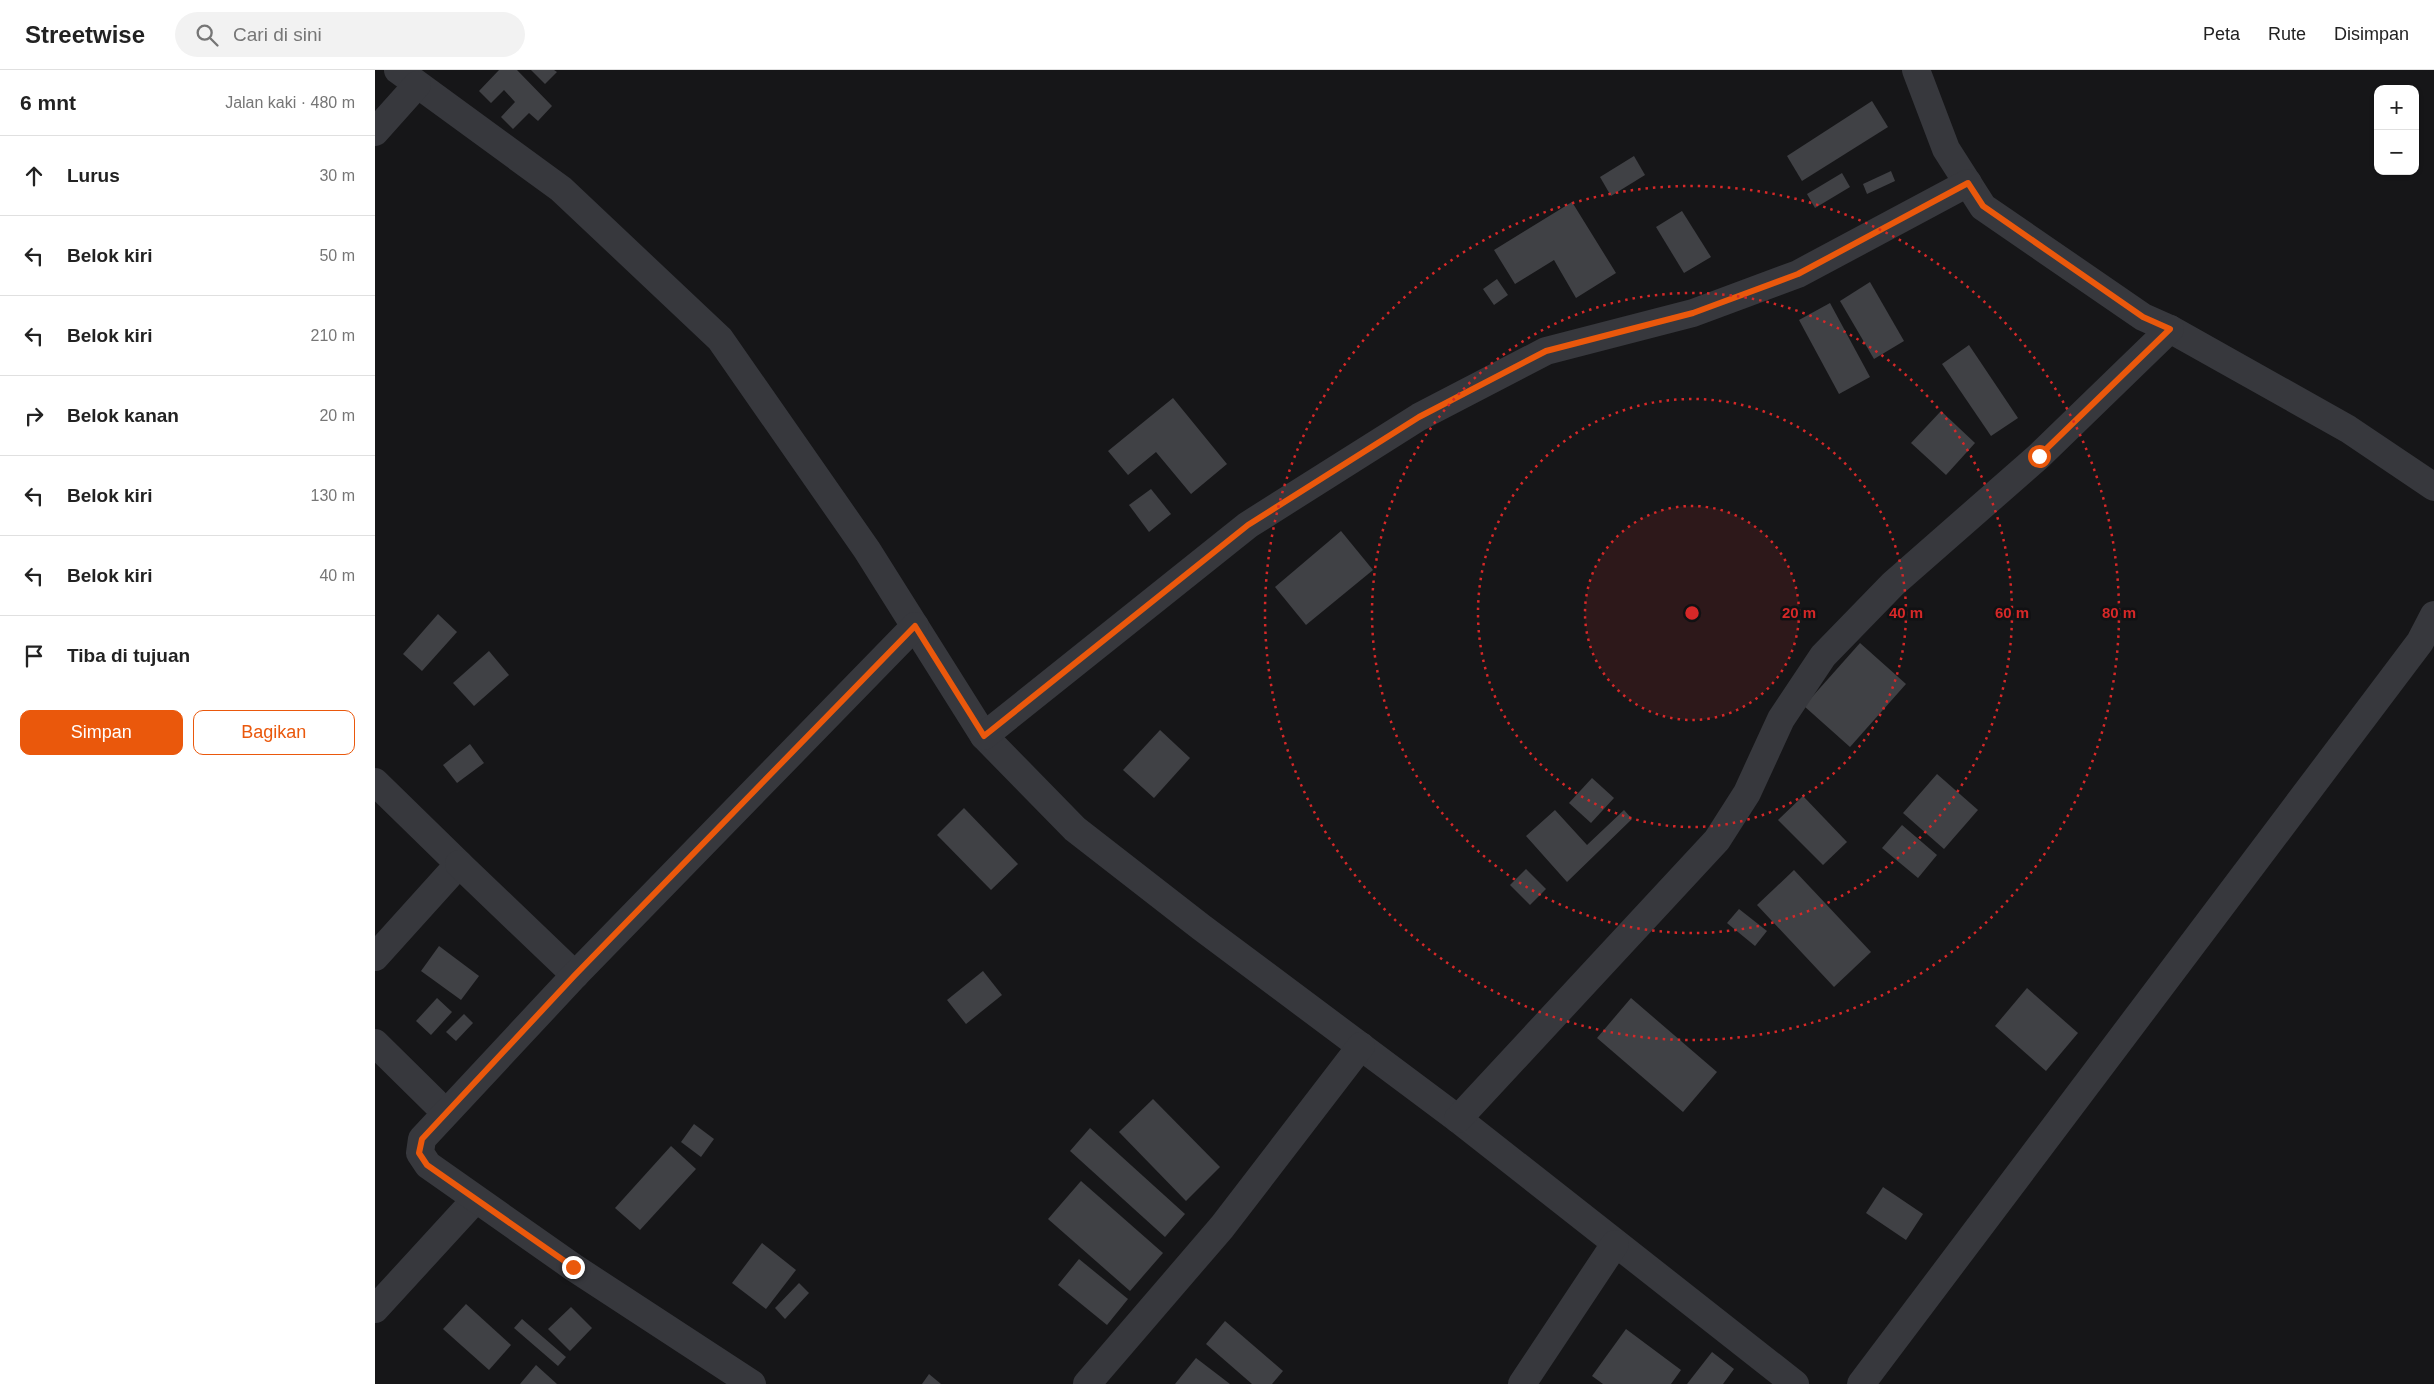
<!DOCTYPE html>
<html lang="id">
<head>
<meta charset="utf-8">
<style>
	:root { --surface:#fff; --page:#f2f2f2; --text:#222; --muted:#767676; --line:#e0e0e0; --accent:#ea580c }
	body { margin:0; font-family:Arial,sans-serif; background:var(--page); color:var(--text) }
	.controls { position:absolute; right:15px; top:15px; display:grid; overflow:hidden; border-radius:10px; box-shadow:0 1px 4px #0004 }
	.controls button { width:45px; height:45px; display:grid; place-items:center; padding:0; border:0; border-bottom:1px solid var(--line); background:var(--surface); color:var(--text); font:25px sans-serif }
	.stop { position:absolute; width:15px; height:15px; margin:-11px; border:4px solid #ea580c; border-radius:50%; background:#fff }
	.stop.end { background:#ea580c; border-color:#fff; box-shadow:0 1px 5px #0008 }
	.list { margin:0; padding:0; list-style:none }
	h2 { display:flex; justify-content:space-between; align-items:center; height:65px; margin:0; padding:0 20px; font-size:21px }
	h2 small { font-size:16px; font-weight:400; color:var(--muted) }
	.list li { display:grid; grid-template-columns:32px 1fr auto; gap:15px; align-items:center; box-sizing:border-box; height:80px; padding:0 20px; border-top:1px solid var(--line) }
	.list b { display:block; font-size:19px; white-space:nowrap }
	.list em { font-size:16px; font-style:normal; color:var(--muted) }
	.actions { display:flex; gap:10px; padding:15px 20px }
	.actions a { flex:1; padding:11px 0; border:1px solid var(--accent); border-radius:10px; text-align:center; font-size:18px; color:var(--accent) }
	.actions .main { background:var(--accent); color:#fff }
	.icon { flex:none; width:28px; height:28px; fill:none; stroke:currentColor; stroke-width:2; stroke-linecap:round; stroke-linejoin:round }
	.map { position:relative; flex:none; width:2059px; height:1314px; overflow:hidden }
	header { display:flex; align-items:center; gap:30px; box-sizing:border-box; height:70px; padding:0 25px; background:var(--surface); border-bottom:1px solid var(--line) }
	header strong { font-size:24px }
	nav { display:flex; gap:28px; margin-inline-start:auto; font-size:18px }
	.search { width:350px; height:45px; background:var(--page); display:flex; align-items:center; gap:12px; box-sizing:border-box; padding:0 18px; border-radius:28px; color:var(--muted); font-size:19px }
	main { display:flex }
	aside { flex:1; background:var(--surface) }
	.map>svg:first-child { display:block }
</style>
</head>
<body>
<header>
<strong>Streetwise</strong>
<div class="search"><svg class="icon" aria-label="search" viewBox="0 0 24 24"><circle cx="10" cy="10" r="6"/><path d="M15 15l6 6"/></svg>Cari di sini</div>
<nav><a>Peta</a><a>Rute</a><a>Disimpan</a></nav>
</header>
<main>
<aside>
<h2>6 mnt<small>Jalan kaki · 480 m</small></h2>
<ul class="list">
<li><svg class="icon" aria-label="ahead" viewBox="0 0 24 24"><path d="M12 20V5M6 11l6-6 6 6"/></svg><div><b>Lurus</b></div><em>30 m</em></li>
<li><svg class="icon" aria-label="left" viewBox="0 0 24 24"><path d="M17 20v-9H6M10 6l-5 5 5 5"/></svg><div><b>Belok kiri</b></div><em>50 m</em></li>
<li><svg class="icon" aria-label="left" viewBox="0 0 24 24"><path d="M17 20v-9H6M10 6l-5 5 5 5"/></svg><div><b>Belok kiri</b></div><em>210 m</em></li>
<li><svg class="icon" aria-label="right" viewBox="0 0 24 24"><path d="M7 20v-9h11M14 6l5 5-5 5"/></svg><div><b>Belok kanan</b></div><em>20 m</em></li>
<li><svg class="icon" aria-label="left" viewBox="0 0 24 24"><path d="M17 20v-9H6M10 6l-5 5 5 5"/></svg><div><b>Belok kiri</b></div><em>130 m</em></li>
<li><svg class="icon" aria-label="left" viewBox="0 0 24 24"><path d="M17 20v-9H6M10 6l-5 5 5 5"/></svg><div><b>Belok kiri</b></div><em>40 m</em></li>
<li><svg class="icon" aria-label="arrive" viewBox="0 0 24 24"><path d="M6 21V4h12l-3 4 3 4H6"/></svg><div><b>Tiba di tujuan</b></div></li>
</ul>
<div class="actions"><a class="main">Simpan</a><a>Bagikan</a></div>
</aside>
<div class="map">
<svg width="2059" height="1314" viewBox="0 0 2059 1314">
	<rect width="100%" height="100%" fill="#161618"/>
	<g fill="#404145">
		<path d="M124,0H142L177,36L163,51L154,43L138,59L126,47L140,32L129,20L116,33L104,21Z"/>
		<path d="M156,0H179L182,2L170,14Z"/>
		<path d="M1497,31L1513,57L1427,111L1412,86Z"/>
		<path d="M1259,86L1270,105L1236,126L1225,107Z"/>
		<path d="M1516,101L1520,111L1492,124L1488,114Z"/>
		<path d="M1467,103L1475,117L1440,138L1432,124Z"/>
		<path d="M1197,132L1241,203L1201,228L1179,190L1140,214L1119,180Z"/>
		<path d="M1307,141L1336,187L1309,203L1281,157Z"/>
		<path d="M1122,209L1133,225L1119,235L1108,219Z"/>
		<path d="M1495,212L1529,271L1499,289L1465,231Z"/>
		<path d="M1455,233L1495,307L1464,324L1424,250Z"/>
		<path d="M1594,275L1643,348L1616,366L1567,294Z"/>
		<path d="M798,328L852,394L816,424L781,382L753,405L733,381Z"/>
		<path d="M1566,341L1600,373L1571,405L1536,373Z"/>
		<path d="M776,419L796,444L774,462L754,435Z"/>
		<path d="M966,461L998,500L931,555L900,517Z"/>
		<path d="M63,544L82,562L47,601L28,584Z"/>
		<path d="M1485,573L1531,614L1475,677L1429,636Z"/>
		<path d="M114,581L134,605L99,636L78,613Z"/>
		<path d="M785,660L815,688L779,728L748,700Z"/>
		<path d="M95,674L109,693L82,713L68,695Z"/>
		<path d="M1562,704L1603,740L1569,779L1528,743Z"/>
		<path d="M1217,708L1239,728L1216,753L1194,733Z"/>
		<path d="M1428,726L1472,772L1448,795L1403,750Z"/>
		<path d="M589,738L643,794L616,820L562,765Z"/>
		<path d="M1180,740L1212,775L1249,740L1257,749L1192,812L1151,766Z"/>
		<path d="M1527,755L1562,785L1543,808L1507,778Z"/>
		<path d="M1151,799L1171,819L1155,835L1135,815Z"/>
		<path d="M1419,800L1496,882L1459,917L1382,835Z"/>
		<path d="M1364,839L1392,861L1380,876L1352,853Z"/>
		<path d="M64,876L104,906L86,930L46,901Z"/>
		<path d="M608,901L627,925L591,954L572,930Z"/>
		<path d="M1652,918L1703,963L1671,1001L1620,956Z"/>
		<path d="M62,928L77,942L56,965L41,951Z"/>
		<path d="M1256,928L1342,1002L1308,1042L1222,968Z"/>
		<path d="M89,944L98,953L81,971L71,962Z"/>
		<path d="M778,1029L845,1097L811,1131L744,1062Z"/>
		<path d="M319,1054L339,1069L326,1087L306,1072Z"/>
		<path d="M715,1058L810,1144L790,1167L695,1081Z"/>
		<path d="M296,1076L321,1099L265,1160L240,1138Z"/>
		<path d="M706,1111L788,1183L755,1221L673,1149Z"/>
		<path d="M1508,1117L1548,1144L1531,1170L1491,1143Z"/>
		<path d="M387,1173L421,1200L391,1239L357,1213Z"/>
		<path d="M704,1189L753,1229L732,1255L683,1215Z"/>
		<path d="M424,1213L434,1223L410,1249L400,1238Z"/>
		<path d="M91,1234L136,1275L114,1300L68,1259Z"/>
		<path d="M196,1237L217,1258L195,1281L173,1259Z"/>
		<path d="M147,1249L191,1287L183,1296L139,1258Z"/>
		<path d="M850,1251L908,1301L897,1314H877L831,1274Z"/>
		<path d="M1251,1259L1306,1300L1296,1314H1228L1217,1306Z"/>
		<path d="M1337,1282L1359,1299L1348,1314H1312Z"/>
		<path d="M821,1288L855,1314H800Z"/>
		<path d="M161,1295L182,1314H145Z"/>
		<path d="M554,1304L566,1314H547Z"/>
	</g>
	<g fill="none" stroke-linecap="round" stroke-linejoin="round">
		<g stroke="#37383d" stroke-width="28">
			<path d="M23,0L186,119L345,269L492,480L609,666L700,759L826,857L1083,1049L1420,1314"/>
			<path d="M1541,0L1571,79L1608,137L1768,247L1795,259L1973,359L2059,417"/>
			<path d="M0,62L42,15"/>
			<path d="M609,666L873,455L1044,347L1171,281L1318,243L1423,204L1593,113"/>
			<path d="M0,712L84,794L0,887"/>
			<path d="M84,794L200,905"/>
			<path d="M0,973L70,1042"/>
			<path d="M1083,1049L1342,770L1372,723L1406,649L1448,586L1518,514L1664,386L1795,259"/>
			<path d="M0,1239L100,1130"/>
			<path d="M377,1314L198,1197L53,1095L45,1083L47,1069L200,905L540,556"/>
			<path d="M712,1314L847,1157L986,976"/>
			<path d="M1147,1314L1240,1174"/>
			<path d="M1486,1314L2045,572L2059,545"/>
		</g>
	</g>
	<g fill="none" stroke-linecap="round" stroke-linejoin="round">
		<path stroke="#ea580c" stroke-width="6" d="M198,1197L52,1095L44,1083L47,1069L200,905L540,556L609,666L873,455L1044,347L1171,281L1318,243L1423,204L1593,113L1608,136L1768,247L1795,259L1664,386"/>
	</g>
	<circle cx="1317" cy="543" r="107" fill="#d62828" fill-opacity=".12"/>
	<g fill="none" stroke="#d62828" stroke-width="2.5" stroke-dasharray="2.5 5">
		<circle cx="1317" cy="543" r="107"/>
		<circle cx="1317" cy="543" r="214"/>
		<circle cx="1317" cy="543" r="320"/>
		<circle cx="1317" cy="543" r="427"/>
	</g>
	<circle cx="1317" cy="543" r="8" fill="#d62828" stroke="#111113" stroke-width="2.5"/>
	<g font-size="15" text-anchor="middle" font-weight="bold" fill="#d62828" stroke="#111113" stroke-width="5" stroke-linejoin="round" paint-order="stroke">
		<text x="1424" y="548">20 m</text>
		<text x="1531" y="548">40 m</text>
		<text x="1637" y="548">60 m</text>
		<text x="1744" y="548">80 m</text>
	</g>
</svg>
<div class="controls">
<button>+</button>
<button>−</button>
</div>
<div class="stop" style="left:1664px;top:386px"></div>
<div class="stop end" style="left:198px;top:1197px"></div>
</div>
</main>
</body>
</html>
